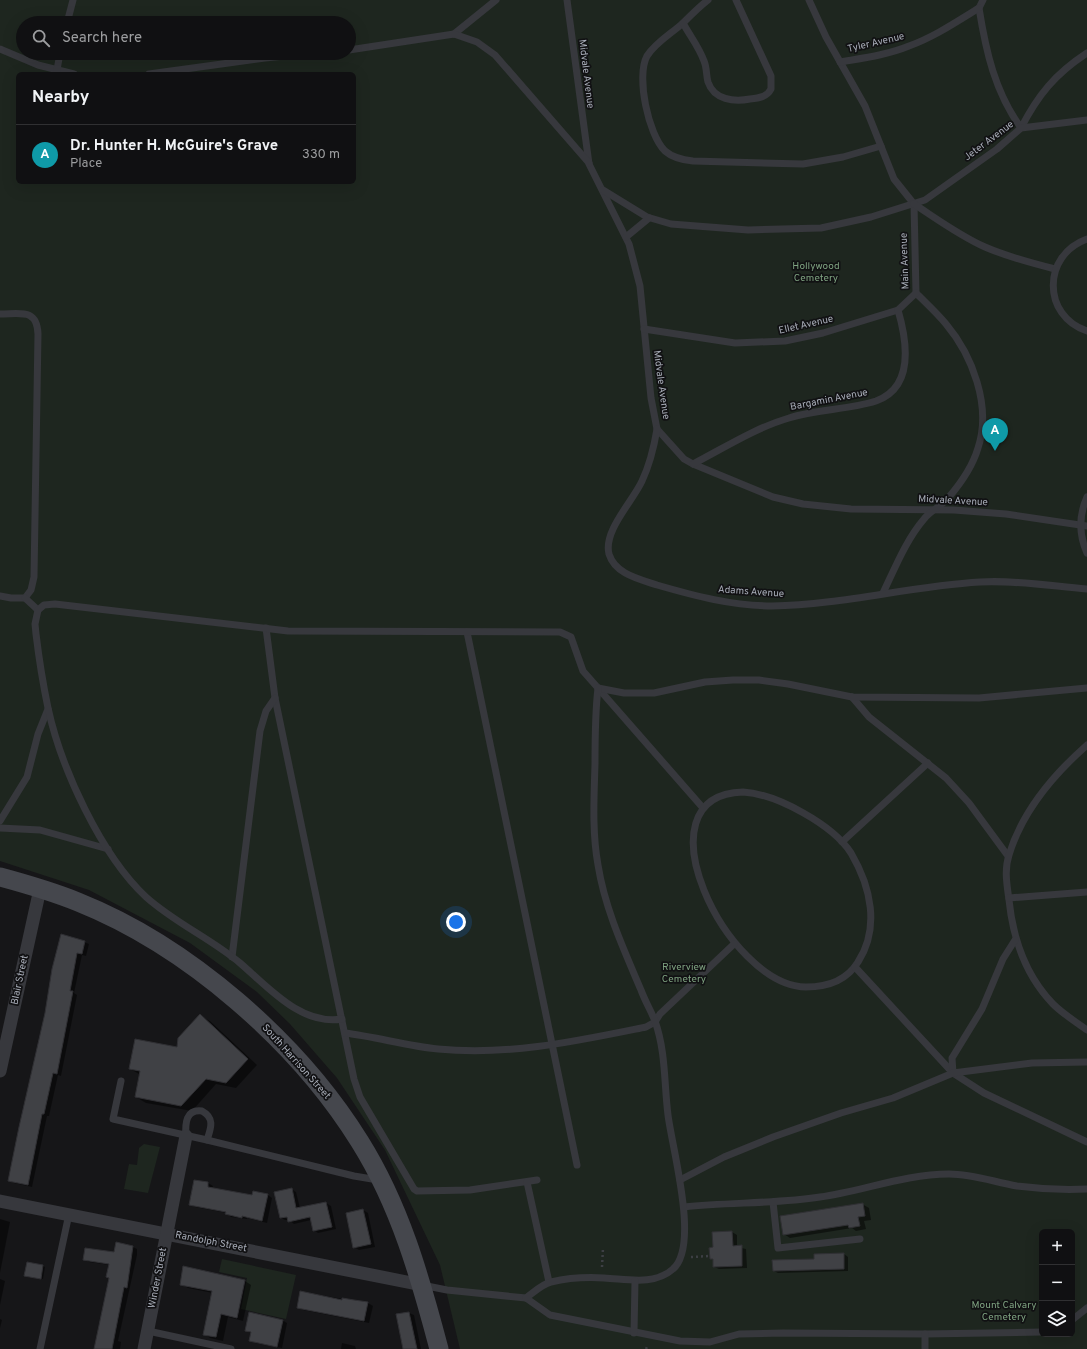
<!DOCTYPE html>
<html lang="en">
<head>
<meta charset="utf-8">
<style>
	:root { --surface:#101012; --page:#1e1e20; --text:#f1f3f6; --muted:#9c9d9f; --line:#303032; --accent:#f2b134 }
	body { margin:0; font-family:Overpass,sans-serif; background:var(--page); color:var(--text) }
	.controls { position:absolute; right:12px; bottom:12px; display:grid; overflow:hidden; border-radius:6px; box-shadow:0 4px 16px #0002 }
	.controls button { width:36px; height:36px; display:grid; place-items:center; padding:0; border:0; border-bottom:1px solid var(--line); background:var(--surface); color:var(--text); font:20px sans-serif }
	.you { position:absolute; left:456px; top:922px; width:14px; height:14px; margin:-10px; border:3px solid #fff; border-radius:50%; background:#1a73e8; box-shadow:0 0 0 6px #1a73e833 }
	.badge { display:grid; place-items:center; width:26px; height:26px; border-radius:50%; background:var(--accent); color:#fff; font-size:13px; font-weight:700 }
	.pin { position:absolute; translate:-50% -33px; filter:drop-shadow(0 1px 2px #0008) }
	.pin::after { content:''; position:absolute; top:21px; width:14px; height:12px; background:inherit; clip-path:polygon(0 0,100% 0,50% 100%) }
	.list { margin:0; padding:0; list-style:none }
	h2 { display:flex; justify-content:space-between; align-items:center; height:52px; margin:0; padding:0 16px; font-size:17px }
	h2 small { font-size:13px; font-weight:400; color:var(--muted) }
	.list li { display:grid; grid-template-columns:26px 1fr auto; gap:12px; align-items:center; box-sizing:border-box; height:60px; padding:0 16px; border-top:1px solid var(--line) }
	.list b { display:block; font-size:15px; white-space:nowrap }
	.list p { margin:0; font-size:13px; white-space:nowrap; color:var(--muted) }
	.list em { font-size:13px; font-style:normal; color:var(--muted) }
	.icon { flex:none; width:22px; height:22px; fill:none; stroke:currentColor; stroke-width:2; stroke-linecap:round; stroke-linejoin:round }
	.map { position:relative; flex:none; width:1087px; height:1349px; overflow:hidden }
	.search { position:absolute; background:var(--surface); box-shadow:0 4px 16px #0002; left:16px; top:16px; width:340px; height:44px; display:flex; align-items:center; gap:10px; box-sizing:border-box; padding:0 14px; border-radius:22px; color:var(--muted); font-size:15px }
	.panel { position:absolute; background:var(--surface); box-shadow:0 4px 16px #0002; left:16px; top:72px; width:340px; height:112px; border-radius:6px }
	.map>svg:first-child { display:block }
</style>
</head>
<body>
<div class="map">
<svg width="1087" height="1349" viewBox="0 0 1087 1349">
	<rect width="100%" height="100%" fill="#161618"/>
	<g fill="#1e261f" fill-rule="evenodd">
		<path d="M0,0H1087V1349H460L440,1265L385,1150L337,1078L290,1024L257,992L190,943L89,890L0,861ZM23,23H349V53H23ZM18,74H354V182H18ZM1042,1232H1072V1334H1042Z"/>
		<path d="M144,1144L160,1147L148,1193L124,1189L129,1164L137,1165L139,1148Z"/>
		<path d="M222,1259L296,1275L286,1319L241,1309L247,1278L219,1272Z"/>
	</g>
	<g fill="#0007">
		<path d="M84,942L89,944L86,956L82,955L74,993L77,995L61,1076L58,1075L49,1116H47L32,1187L14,1183L9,1180L46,1013L53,969Z"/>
		<path d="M200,1016L210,1021L257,1065L236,1088L216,1084L192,1111L146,1103L136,1097L141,1075L130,1069L177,1049Z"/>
		<path d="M195,1181L208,1183L213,1186L212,1189L253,1196L268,1195L272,1198L267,1223L247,1218V1219L231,1217L227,1213L195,1207L190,1204Z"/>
		<path d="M291,1189L296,1192L300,1208L326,1203L331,1206L336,1229L318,1233L314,1230L311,1220L294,1224L289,1220H285L281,1218Z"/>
		<path d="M862,1204L869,1208L871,1220L864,1221L866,1229L856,1231L852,1228L790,1238L784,1234Z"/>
		<path d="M363,1210L368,1213L375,1247L359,1250L354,1247Z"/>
		<path d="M0,1219L10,1222L0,1273Z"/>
		<path d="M732,1232L737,1235V1247L746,1249L747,1268L719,1269L714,1267V1260L711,1258L714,1248L713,1233Z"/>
		<path d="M133,1247L137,1249V1255L118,1341L121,1342L120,1349H95L110,1278V1265L89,1262L84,1259L115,1254Z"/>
		<path d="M844,1254L848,1257V1271L778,1273L774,1271Z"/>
		<path d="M43,1266L45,1267L43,1279L27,1277Z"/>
		<path d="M0,1279L5,1281L0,1305Z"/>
		<path d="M245,1281L251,1285L243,1321L228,1317L223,1341L210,1338L204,1334L213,1293L188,1288L181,1284Z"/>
		<path d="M301,1292L368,1303L373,1306L369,1323L303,1310L298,1307Z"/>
		<path d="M409,1313L414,1315L421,1349H404Z"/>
		<path d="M0,1319L2,1320L0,1328Z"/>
		<path d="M282,1320L287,1323L282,1348L255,1343L251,1340L252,1334L247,1331Z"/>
		<path d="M342,1343L355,1346L356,1349H341Z"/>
	</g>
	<g fill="#404145" stroke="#303034">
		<path d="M61,934L85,941L82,954L77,953L70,991H73L57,1074L53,1073L44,1114H42L28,1185L8,1181L19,1127L45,1013L52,969Z"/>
		<path d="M200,1014L248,1059L226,1083L206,1079L181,1106L135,1097L140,1071L129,1069L135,1039L177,1047L178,1038Z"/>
		<path d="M194,1180L208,1182V1187L252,1195L253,1191L268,1194L262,1221L242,1216V1218L225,1214L226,1212L189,1205Z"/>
		<path d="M292,1188L296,1208L326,1202L332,1227L313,1231L310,1217L288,1222L287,1217L280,1218L274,1192Z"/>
		<path d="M863,1203L865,1216L858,1217L860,1226L849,1228L848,1225L783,1235L780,1216Z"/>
		<path d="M363,1209L371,1244L353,1248L346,1213Z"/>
		<path d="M732,1231L733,1246L742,1245V1266L713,1267V1259H710L709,1248L713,1247L712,1232Z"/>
		<path d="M116,1242L133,1246L127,1288L124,1287L112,1349H94L109,1278L106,1277L109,1264L83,1260L85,1248L114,1252Z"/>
		<path d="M844,1253V1269L773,1271L772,1260L814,1259V1254Z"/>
		<path d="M27,1262L43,1265L41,1279L24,1276Z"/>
		<path d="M183,1266L245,1280L237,1318L221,1314L216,1337L203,1335L212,1291L180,1285Z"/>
		<path d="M300,1291L342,1300V1298L354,1300L368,1302L364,1321L297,1308Z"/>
		<path d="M249,1312L283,1320L277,1347L249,1341L251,1332L245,1331Z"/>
		<path d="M409,1312L417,1349H403L396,1314Z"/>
	</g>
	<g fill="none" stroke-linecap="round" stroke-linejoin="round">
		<g stroke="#3d3f44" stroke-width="2.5" stroke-dasharray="2 3" stroke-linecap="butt">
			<path d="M691,1257L710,1256"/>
			<path d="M602,1267L603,1248"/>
			<path d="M646,1349L647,1347"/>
		</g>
		<g stroke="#37383d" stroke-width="7">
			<path d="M567,0L589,164L629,244L640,286L651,398L657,429L684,459L693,464L773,497L803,504L851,509L954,510L1006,514L1087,526"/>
			<path d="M708,0C699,7 691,15 683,23C671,34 656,42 647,56C636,76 648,134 665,151C673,158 683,160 693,161L803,164L843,157L881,146"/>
			<path d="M809,0L826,37L865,106L894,179L914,204L916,293C926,303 937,313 946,324C972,355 992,406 978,448C973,465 961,483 949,497C942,506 931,510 924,519C906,540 895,568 883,593"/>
			<path d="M983,0L979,8C986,52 995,92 1021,128C1038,95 1055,74 1087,53"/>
			<path d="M67,23L73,0"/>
			<path d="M683,23C690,36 699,47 704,61C707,68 706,75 708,82C714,100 734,102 750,99C759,98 767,97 771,89V76L736,0"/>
			<path d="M454,34L496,0"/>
			<path d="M0,49L38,65L74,74"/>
			<path d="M349,50L454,34L477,42L495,55L589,163"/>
			<path d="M840,62C863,58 887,55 909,46C934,37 956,22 979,8"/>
			<path d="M57,70L60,53"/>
			<path d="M149,74L265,58L314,53"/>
			<path d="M603,190L647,217L671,224L748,230L821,228L871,217L925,200L997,149L1021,128L1087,120"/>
			<path d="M914,204C937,219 960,236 985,247C1008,257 1031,263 1055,269"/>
			<path d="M626,237L649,218"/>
			<path d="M1087,239C1042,255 1042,316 1087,331"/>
			<path d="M0,314C20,314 37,308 38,334L34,577L31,590L25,598H11L0,596"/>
			<path d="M644,329L735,343L785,341L823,333L898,310L916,293"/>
			<path d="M657,429C654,447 650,464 642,481C633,501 603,531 609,554C615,574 639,579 657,585C695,596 733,606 772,606C842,605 910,586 980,582C1015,580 1051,586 1087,589"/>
			<path d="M693,464C724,448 755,428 789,418C817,409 848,410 876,401C915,387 907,341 898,310"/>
			<path d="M1087,497C1079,515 1079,535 1087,553"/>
			<path d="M25,598L38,610"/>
			<path d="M266,628L275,698L354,1079L360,1097L414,1189L417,1191L470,1190L537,1180"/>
			<path d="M467,632L577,1165"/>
			<path d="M598,688L703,808"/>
			<path d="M852,697L869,717L946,778L969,803L1008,856"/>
			<path d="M1087,745C1053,775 1022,812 1009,855C1004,870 1007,885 1009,900C1013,939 1025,975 1053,1004C1063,1014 1076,1022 1087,1030"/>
			<path d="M743,792C777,794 833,825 851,853C871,887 880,928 858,962C847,980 828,987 806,987C727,986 634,795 743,792Z"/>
			<path d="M0,821L27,777L38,734L48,709"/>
			<path d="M0,828L40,830L108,849"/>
			<path d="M842,842L928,763"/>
			<path d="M1009,898L1087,892"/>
			<path d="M232,957L260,731L266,711L275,698"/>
			<path d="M855,967L953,1073L984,1093L1087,1142"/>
			<path d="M342,1019C301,1026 268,987 240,963C210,938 175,923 146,897C101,855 61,768 48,708C43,684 39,659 36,634L35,624L38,610L44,605L55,604L288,631L560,632L571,637L583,671L598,688L624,693H654L705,682L733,680H759L788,684L852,697L979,698L1087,688"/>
			<path d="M345,1033C377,1037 407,1046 438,1049C509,1056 577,1041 646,1027L655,1022L660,1014L734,944"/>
			<path d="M953,1073L952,1058L982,1009L1003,959L1015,940"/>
			<path d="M121,1081L113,1119L207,1140L354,1176L378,1180"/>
			<path d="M186,1136C185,1123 186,1109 202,1111C215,1118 211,1128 207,1140"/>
			<path d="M680,1180L724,1157L773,1137L841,1113L893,1098L953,1073L1032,1063L1087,1062"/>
			<path d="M527,1182L549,1282"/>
			<path d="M773,1202L778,1248L860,1239"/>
			<path d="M684,1207C730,1202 775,1204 820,1197C863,1191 905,1174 949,1174C973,1174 994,1182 1017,1186C1040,1189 1064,1190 1087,1189"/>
			<path d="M422,1285L447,1290L526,1298L550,1315L680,1341L710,1342L739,1334L783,1333L925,1334L1042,1332"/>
			<path d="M526,1298C533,1293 542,1284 551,1282C568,1278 587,1277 604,1278C627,1279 654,1286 673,1269C700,1246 672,1148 668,1115C664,1084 666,1052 655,1021C651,1011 645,1001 641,990C624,950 605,909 598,865C592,832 594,798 595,764C595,738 595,713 598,688"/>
			<path d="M1072,1320L1087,1308"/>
			<path d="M148,1331L231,1349"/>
			<path d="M634,1333L635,1281"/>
			<path d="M40,1349L69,1214"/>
			<path d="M925,1349V1334"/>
		</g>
		<g stroke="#37383d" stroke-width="13">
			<path d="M0,1071L40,889"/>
			<path d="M0,1201L422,1285"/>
			<path d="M144,1349L186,1136"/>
		</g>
		<path stroke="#45474d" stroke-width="19" d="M0,877C26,884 53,892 78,902C188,946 298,1042 360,1142C400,1206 420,1277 439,1349"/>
	</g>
	<g text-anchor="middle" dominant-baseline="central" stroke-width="3.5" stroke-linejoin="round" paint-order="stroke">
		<g font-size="10" fill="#a8adb8" stroke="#111113">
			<text transform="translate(876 43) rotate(-13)">Tyler Avenue</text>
			<text transform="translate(586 74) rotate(83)">Midvale Avenue</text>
			<text transform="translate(989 141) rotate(-37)">Jeter Avenue</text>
			<text transform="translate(905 261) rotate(-92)">Main Avenue</text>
			<text transform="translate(806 325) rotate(-13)">Ellet Avenue</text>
			<text transform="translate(661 385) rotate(82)">Midvale Avenue</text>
			<text transform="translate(829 400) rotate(-11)">Bargamin Avenue</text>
			<text transform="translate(953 501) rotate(3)">Midvale Avenue</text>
			<text transform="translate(751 592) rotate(4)">Adams Avenue</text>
			<text transform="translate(20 980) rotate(-78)">Blair Street</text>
			<text transform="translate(296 1062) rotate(48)">South Harrison Street</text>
			<text transform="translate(211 1242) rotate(11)">Randolph Street</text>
			<text transform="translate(158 1278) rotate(-79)">Winder Street</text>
		</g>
		<g font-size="10" fill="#7fa381" stroke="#111113">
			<text x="816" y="266">Hollywood<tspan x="816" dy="12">Cemetery</tspan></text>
			<text x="684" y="967">Riverview<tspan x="684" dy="12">Cemetery</tspan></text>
			<text x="1004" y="1305">Mount Calvary<tspan x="1004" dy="12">Cemetery</tspan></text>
		</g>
	</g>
</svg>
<div class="controls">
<button>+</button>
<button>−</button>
<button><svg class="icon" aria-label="layers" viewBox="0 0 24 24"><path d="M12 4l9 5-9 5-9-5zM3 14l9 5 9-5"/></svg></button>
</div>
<div class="you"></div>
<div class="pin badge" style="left:995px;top:451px;background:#0f9aa8">A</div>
<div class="search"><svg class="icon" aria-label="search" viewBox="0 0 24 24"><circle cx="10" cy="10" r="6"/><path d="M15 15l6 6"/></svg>Search here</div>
<section class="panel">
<h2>Nearby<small></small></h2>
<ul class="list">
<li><span class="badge" style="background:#0f9aa8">A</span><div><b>Dr. Hunter H. McGuire's Grave</b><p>Place</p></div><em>330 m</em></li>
</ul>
</section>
</div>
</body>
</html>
